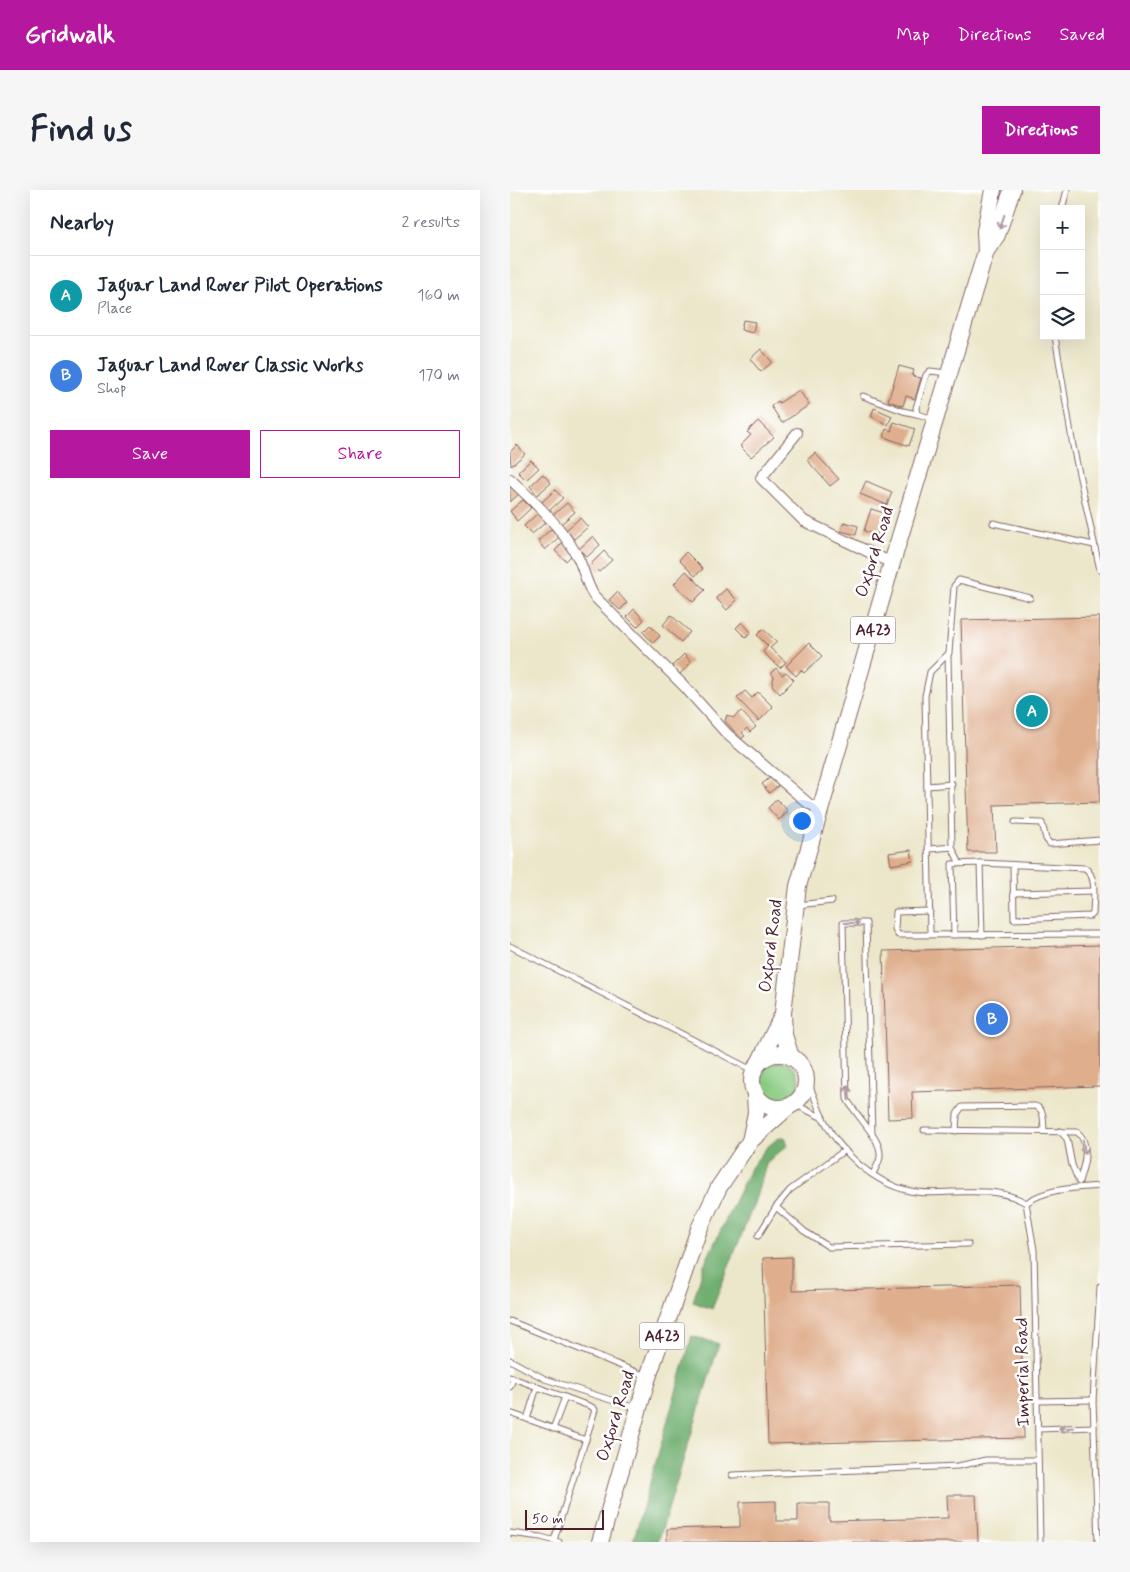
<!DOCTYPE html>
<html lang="en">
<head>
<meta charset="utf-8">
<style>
	:root { --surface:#fff; --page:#f6f6f7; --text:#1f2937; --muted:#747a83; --line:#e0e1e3; --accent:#b5179e }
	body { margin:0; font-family:Mynerve,sans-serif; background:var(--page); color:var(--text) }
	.controls { position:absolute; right:15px; top:15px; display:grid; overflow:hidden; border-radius:0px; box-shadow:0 5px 20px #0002 }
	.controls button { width:45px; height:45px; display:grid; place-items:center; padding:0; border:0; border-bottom:1px solid var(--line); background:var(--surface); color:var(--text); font:25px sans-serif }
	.scale { position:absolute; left:15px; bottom:12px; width:79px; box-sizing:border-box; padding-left:5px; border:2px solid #4a1f2b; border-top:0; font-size:14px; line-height:18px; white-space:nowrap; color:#4a1f2b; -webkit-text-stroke:4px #fff; paint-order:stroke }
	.you { position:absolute; left:291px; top:630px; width:18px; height:18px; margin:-12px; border:4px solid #fff; border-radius:50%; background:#1a73e8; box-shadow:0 0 0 8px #1a73e833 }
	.badge { display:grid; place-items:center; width:32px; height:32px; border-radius:50%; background:var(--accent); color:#fff; font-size:16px; font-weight:700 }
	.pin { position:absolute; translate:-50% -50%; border:2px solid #fff; box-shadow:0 1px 5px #0006 }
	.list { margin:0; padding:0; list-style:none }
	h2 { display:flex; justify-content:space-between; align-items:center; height:65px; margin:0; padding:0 20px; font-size:21px }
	h2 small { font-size:16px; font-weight:400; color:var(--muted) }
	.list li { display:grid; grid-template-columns:32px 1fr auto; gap:15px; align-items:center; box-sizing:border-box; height:80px; padding:0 20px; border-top:1px solid var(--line) }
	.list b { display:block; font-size:19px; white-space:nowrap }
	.list p { margin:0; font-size:16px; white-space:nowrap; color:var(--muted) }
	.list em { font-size:16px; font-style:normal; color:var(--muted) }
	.actions { display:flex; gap:10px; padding:15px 20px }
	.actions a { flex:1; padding:11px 0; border:1px solid var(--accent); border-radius:0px; text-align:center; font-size:18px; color:var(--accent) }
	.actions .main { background:var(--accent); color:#fff }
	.icon { flex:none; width:28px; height:28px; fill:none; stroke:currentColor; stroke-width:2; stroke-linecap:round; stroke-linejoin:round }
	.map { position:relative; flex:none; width:590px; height:1352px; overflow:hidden; border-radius:0px }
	header { display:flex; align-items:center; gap:30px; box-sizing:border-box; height:70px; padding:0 25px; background:var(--accent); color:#fff }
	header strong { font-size:24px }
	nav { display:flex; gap:28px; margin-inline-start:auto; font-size:18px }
	.intro { display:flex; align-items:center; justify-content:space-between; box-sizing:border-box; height:120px; padding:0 30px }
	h1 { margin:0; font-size:35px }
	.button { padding:12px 22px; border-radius:0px; background:var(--accent); color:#fff; font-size:18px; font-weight:700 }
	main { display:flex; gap:30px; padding:0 30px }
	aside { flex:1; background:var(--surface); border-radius:0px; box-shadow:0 5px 20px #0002 }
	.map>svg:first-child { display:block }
</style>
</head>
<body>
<header>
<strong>Gridwalk</strong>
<nav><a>Map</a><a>Directions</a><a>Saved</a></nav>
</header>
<div class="intro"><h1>Find us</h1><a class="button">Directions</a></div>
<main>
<aside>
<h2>Nearby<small>2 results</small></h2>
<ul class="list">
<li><span class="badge" style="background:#0f9aa8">A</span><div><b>Jaguar Land Rover Pilot Operations</b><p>Place</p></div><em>160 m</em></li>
<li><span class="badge" style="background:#3f7fe0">B</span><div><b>Jaguar Land Rover Classic Works</b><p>Shop</p></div><em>170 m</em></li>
</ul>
<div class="actions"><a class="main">Save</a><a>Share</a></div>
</aside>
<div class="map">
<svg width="590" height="1352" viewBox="0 0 590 1352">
	<rect width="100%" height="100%" fill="#fff"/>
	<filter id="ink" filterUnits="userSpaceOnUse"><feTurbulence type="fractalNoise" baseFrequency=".02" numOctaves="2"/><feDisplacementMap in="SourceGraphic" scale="10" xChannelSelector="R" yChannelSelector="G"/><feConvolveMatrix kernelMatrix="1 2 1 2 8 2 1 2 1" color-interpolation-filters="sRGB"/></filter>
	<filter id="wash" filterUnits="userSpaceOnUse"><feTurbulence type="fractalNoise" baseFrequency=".0096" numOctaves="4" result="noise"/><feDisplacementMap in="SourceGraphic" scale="20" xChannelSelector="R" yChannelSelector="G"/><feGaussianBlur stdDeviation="1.12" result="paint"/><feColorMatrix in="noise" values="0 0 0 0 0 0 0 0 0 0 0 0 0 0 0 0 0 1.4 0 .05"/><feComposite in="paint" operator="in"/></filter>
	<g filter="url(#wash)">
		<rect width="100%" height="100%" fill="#ece7cb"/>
		<circle fill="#8acb82" stroke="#6a7556" cx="269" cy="892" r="20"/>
		<g fill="#6faf70" stroke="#5c674e">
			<path d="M275,947L278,955L257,972L243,1016L202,1119L183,1112L194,1075L240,979L256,958L267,949Z"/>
			<path d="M182,1146L209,1154L148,1352H123Z"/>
		</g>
		<g id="blocks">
			<g fill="#dfae8c">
				<path d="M233,130L245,132L243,143L231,140Z"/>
				<path d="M251,159L262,172L251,182L240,169Z"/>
				<path d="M389,176L404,180L402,186L411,188L405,209L396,206L393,216L378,211Z"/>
				<path d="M289,200L299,215L272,233L261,216L268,211L269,213Z"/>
				<path d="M364,218L382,226L378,235L361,226Z"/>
				<path d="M248,231L264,247L241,267L230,256L241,245L237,242Z"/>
				<path d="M384,232L405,239L399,256L374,247L376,239L381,241Z"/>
				<path d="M7,255L15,264L1,276L0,262Z"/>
				<path d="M305,263L329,289L320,296L297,270Z"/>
				<path d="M21,270L29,278L16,290L8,282Z"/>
				<path d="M33,284L41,293L27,305L20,296Z"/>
				<path d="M356,291L382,302L377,315L350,304Z"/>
				<path d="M1,295L9,304L0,312V296Z"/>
				<path d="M45,300L53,308L39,321L32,312Z"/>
				<path d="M13,310L21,318L7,331L0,321Z"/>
				<path d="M57,313L65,322L51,334L43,325Z"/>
				<path d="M361,319L374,323L367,345L354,341Z"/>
				<path d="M28,323L36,332L22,344L14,336Z"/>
				<path d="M70,328L78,337L64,349L56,340Z"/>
				<path d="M334,332L348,336L346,345L331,341Z"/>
				<path d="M41,339L49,347L35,360L28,351Z"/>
				<path d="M83,346L90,355L77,367L69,359Z"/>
				<path d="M52,353L63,364L56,371L45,361Z"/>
				<path d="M94,361L102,370L89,382L81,374Z"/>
				<path d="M176,362L193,379L185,386L169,370Z"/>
				<path d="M176,381L195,400L183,412L164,394Z"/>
				<path d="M216,399L227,410L217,420L206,408Z"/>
				<path d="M107,402L117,413L110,420L99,410Z"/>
				<path d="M124,419L134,430L127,437L117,427Z"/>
				<path d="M161,425L180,442L171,452L153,435Z"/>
				<path d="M590,427V612L484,615L486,662H458L451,430Z"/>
				<path d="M232,432L241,442L236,448L226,438Z"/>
				<path d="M140,435L150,446L143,453L133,442Z"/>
				<path d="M253,439L267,452L260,458L276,472L270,478L253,462L258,456L247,445Z"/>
				<path d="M299,453L312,466L294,483L291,480L286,486L276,476Z"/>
				<path d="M174,464L181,472L170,484L162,476Z"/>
				<path d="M266,478L272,485L276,482L284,490L270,504L262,495L264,487L261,483Z"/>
				<path d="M235,501L242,508L248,502L263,517L249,531L227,508Z"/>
				<path d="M231,521L246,537L240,542L237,538L232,543L235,546L231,549L215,531L217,525L223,528Z"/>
				<path d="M261,587L268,596L259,603L252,594Z"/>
				<path d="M267,609L278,621L269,630L258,618Z"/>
				<path d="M401,660L403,671L381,675L379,663Z"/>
				<path d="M590,755V896L402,902L403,928L378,929L373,761Z"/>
				<path d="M282,1067V1101L510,1095L514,1248L258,1254L253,1068Z"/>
				<path d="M437,1305H466L468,1352H157V1339L230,1337V1312L266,1311V1331H288V1313H319V1331L438,1328Z"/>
			</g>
		</g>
	</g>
	<g filter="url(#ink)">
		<use href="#blocks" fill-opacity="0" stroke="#836563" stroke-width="1"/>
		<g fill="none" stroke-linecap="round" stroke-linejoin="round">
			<g stroke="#836563" stroke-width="7">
				<g id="service">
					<path d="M552,19L557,0"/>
					<path d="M545,146L563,256L590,380"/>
					<path d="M353,206L393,221L407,224"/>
					<path d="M424,229L407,224L406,218L416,185L420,181L437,183"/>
					<path d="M483,333L584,355"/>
					<path d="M438,465L442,657L449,672"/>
					<path d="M417,596L442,594"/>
					<path d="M505,632L532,633L536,649L540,654L590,650"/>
					<path d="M420,659L442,657"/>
					<path d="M470,673L575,678C588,687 583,710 583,724L580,726L504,729L503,676"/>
					<path d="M503,703L583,701"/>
					<path d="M288,715L322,711"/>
					<path d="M420,721L386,722L385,739L388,745L590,744"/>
					<path d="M420,743L415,506L420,482L439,463L444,396L449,390L520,408"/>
					<path d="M444,745L442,674L470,673L472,745"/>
					<path d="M0,756L244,881"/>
					<path d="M296,888C303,902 307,916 314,930C331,963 363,993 400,1001C414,1004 428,1003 442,1002C469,1002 492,999 516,1013L524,1060L530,1352"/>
					<path d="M284,914L313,928"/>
					<path d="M414,940L567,942C581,952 574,977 569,991"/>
					<path d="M446,941L447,924L452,917L525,916C535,919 533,930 534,940"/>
					<path d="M550,941L557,949L562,975L569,992"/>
					<path d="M362,944L356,733H333L337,909C345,925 372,949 370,966C370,972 365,979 363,984"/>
					<path d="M335,960L280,1000L266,1017L294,1041L319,1057L458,1054"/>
					<path d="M516,1013C537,998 565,998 590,996"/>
					<path d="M248,1046L266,1017"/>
					<path d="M0,1131L136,1186"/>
					<path d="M0,1170L35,1189L126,1218"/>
					<path d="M0,1187L82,1217L85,1220L44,1350"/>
					<path d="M0,1197L3,1188"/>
					<path d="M528,1211L583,1210"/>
					<path d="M0,1223L76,1250"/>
					<path d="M17,1229L27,1197"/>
					<path d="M43,1239L55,1207"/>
					<path d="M528,1239L584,1237"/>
					<path d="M222,1285L426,1277L448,1276L476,1270H528"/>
					<path d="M0,1343L31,1347L49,1352"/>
					<path d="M588,1352L583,1210L590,1097"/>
				</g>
			</g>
			<g stroke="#836563" stroke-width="12">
				<g id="minor">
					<path d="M287,243L251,288L294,331L382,373"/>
					<path d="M0,289C25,313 49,334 66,364C74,377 75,392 84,406L174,496L217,544L299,614L311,619"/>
				</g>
			</g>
			<g stroke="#836563" stroke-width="18">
				<g id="trunk">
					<path d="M476,61L475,41L483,0"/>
					<circle cx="269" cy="891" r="27"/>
					<path d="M281,867L274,845L273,823L288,696L382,373L476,61L487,45L502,0"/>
					<path d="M250,871L272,826"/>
					<path d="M240,951L246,923L245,903"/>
					<path d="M90,1352L137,1190L189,1039L209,997L240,951L278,917"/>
				</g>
			</g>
			<use href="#service" stroke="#fff" stroke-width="5"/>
			<use href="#minor" stroke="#fff" stroke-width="10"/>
			<use href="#trunk" stroke="#fff" stroke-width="16"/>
		</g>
		<defs><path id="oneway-shaft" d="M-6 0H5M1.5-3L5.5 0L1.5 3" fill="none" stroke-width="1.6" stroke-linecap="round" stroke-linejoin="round" transform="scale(1.25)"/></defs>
		<g stroke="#ae9aa0">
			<use href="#oneway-shaft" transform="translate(492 32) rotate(108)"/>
			<use href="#oneway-shaft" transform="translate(342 733)"/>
			<use href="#oneway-shaft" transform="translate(338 903) rotate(-95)"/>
			<use href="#oneway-shaft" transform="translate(574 957) rotate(82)"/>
			<use href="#oneway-shaft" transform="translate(556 1238) rotate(178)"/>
		</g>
	</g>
	<g text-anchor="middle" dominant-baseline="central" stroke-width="5" stroke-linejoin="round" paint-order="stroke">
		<g fill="#fff" stroke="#80626b" stroke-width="1">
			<rect x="340.5" y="426.5" width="45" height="27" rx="4"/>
			<rect x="129.5" y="1132.5" width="45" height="27" rx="4"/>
		</g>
		<g font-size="16" font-weight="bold" fill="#4a1f2b">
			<text x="363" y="440">A423</text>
			<text x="152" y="1146">A423</text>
		</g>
		<g font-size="18" fill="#4a1f2b" stroke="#fff">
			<text transform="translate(365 362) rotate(-73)">Oxford Road</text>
			<text transform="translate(261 756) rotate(-83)">Oxford Road</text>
			<text transform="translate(513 1182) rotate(-91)">Imperial Road</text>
			<text transform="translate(106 1226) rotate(-73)">Oxford Road</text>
		</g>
	</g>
</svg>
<div class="controls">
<button>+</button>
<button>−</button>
<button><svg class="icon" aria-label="layers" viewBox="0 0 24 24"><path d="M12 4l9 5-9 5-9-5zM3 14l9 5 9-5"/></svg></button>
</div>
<div class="scale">50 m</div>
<div class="you"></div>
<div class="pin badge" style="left:522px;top:521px;background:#0f9aa8">A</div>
<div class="pin badge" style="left:482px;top:829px;background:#3f7fe0">B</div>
</div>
</main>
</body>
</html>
